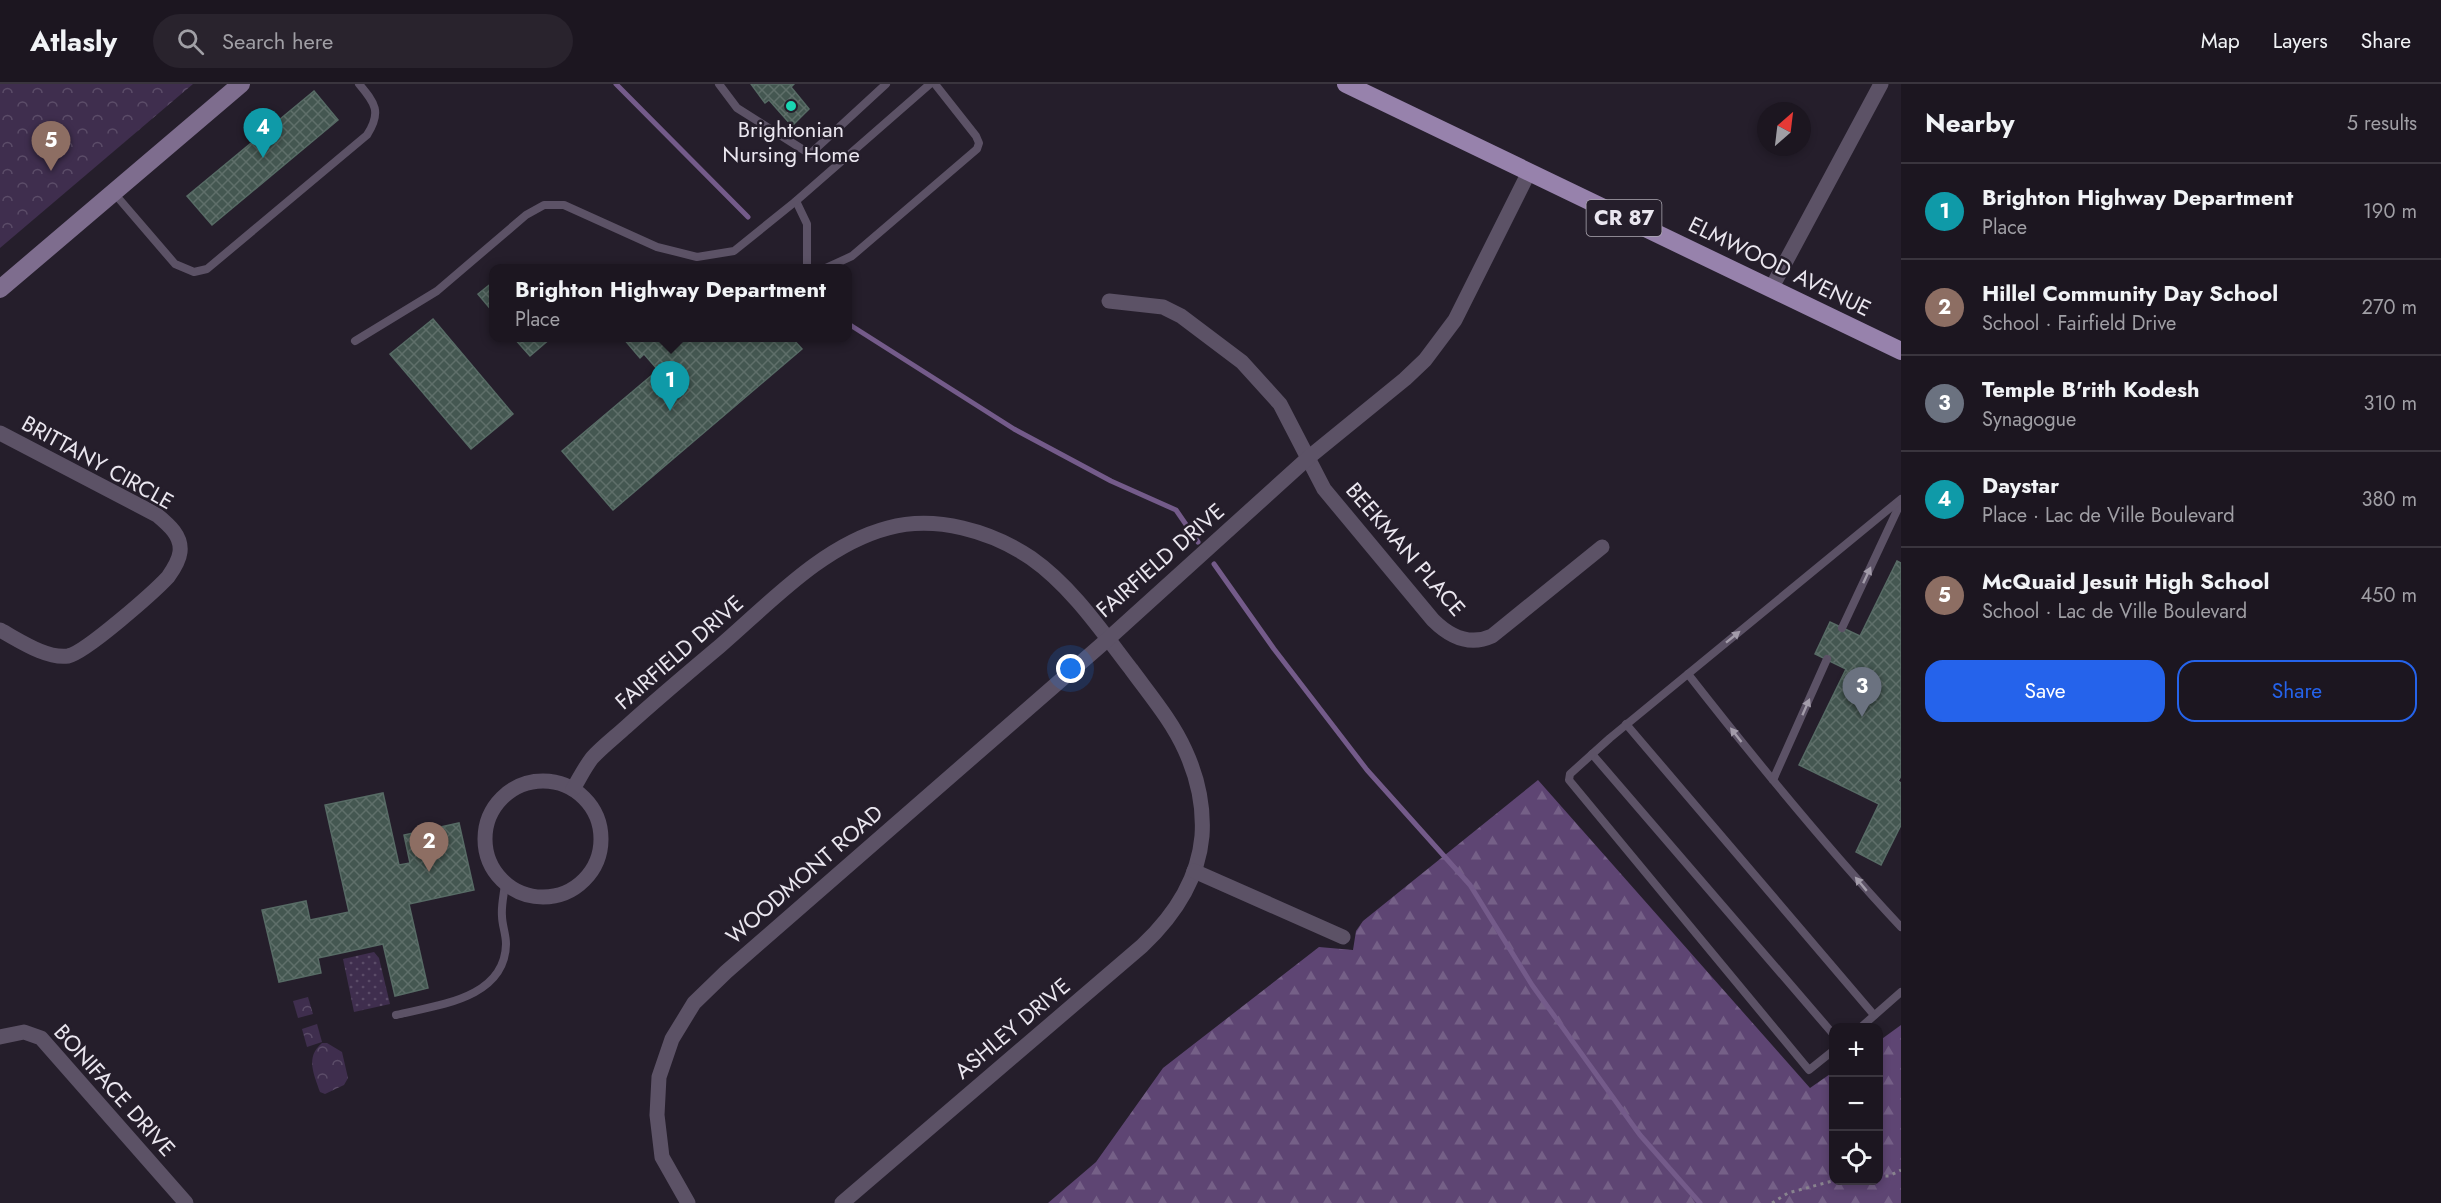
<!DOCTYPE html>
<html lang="en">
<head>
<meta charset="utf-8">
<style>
	:root { --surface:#1c1620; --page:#29232d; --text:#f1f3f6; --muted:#a09fa5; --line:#3a353e; --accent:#2563eb }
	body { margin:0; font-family:Jost,sans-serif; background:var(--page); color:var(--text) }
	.controls { position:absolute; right:18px; bottom:18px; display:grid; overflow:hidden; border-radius:12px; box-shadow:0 3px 9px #0003 }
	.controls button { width:54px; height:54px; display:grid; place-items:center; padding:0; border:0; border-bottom:2px solid var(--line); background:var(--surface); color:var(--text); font:30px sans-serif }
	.compass { position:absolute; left:1757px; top:18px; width:54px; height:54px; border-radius:50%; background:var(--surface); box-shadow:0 3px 9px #0003; rotate:28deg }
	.you { position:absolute; left:1071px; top:585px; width:21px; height:21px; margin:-15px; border:4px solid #fff; border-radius:50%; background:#1a73e8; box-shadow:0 0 0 9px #1a73e833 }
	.badge { display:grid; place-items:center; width:39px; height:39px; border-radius:50%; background:var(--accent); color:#fff; font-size:20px; font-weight:700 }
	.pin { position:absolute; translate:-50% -50px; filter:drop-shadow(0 2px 3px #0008) }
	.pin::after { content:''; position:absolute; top:32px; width:21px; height:18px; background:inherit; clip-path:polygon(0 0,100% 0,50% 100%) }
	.popup { position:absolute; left:489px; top:180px; width:363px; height:78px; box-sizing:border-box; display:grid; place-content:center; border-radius:12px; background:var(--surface); filter:drop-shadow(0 2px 4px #0005); font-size:20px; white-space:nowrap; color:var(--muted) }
	.popup b { font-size:22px; color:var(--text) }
	.popup::after { content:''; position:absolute; left:50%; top:100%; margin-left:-12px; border:12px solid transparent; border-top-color:var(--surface) }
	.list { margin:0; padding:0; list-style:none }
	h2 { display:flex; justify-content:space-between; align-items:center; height:78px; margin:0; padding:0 24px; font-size:26px }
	h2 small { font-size:20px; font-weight:400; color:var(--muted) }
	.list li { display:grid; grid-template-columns:39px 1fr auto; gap:18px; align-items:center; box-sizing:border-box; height:96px; padding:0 24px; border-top:2px solid var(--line) }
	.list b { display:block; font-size:22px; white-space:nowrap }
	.list p { margin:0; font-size:20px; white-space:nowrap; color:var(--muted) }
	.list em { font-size:20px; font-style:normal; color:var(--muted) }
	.actions { display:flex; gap:12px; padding:18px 24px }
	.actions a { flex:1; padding:14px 0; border:2px solid var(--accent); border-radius:18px; text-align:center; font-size:21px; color:var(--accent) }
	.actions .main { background:var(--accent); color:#fff }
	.icon { flex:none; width:33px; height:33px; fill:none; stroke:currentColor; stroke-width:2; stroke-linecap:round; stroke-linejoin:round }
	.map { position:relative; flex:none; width:1901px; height:1119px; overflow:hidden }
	header { display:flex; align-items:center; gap:36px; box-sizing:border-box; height:84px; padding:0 30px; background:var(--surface); border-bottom:2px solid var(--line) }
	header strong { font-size:28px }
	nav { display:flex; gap:33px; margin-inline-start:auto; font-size:21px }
	.search { width:420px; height:54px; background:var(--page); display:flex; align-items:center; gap:15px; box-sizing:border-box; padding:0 21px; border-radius:33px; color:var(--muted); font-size:22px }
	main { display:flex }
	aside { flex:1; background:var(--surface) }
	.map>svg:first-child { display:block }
</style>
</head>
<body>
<header>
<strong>Atlasly</strong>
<div class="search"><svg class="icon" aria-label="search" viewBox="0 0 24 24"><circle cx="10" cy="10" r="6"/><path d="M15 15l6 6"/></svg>Search here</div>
<nav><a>Map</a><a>Layers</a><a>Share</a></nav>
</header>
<main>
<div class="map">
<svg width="1901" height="1119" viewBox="0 0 1901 1119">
	<defs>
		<pattern id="forest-firs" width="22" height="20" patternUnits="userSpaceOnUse" patternTransform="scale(1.5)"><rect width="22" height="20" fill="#5e4573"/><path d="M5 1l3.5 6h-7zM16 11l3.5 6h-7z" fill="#756087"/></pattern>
		<pattern id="park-crowns" width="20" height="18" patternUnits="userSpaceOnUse" patternTransform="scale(1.5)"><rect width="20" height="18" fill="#3f2e4e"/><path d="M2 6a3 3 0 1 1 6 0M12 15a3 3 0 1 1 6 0" fill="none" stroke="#5b4c68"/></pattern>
		<pattern id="garden-dots" width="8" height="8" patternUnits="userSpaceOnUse" patternTransform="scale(1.5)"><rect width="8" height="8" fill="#3f2e4e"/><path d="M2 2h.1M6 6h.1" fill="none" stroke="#5b4c68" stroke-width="1.8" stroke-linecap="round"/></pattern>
		<pattern id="building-cross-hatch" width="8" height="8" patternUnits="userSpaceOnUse" patternTransform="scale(1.5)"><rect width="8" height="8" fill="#445751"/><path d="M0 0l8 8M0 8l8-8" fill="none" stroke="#5f6f6a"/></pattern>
	</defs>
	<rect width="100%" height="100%" fill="#251e2b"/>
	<path fill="url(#forest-firs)" d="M1538,696L1810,1004L1833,988L1834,1096H1878L1879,957L1901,941V1119H1048L1096,1078L1163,984L1319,863L1353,866L1356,847L1363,837Z"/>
	<g fill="url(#park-crowns)">
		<path d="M0,0H193L0,164Z"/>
		<path d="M308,913L313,930L298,934L293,917Z"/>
		<path d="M317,940L322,958L307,963L302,945Z"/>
		<path d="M322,959H327L342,968L348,994L344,1001L325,1010L320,1008C314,990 305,973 322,959Z"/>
	</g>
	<path fill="url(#garden-dots)" d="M374,868L379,874L390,920L354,928L343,875Z"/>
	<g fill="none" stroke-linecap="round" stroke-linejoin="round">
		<g stroke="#745b8a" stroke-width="5">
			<path d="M616,0L748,133"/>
			<path d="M847,239L1014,345L1111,397L1176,426L1198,458"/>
			<path d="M1214,480L1274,565L1367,686L1470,801L1532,901L1640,1051L1700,1119"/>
		</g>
	</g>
	<g fill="url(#building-cross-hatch)" stroke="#576b65" stroke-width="1.5">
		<path d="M751,0H794L791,3L809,25L792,42L769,16L765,19Z"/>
		<path d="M314,7L338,36L212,141L187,112Z"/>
		<path d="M493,198V228L478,210Z"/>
		<path d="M433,235L513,330L471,365L390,270Z"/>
		<path d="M514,254H551L530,272Z"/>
		<path d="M623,254H792L802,265L613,426L562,367L658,286L644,270L640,274Z"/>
		<path d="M1897,477L1901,479V692L1898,697L1901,699V741L1881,781L1856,768L1879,720L1799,681L1846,585L1815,570L1830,538L1860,552Z"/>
		<path d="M383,709L399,781L410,779L404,751L459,739L474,806L409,820L428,904L395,912L383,860L318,874L321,889L279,898L262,826L306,817L310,836L349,828L325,721Z"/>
	</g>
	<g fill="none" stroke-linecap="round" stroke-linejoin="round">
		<g stroke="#88838e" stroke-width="3" stroke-dasharray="3 4.5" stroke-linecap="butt">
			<path d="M1878,1092H1889L1901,1086"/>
			<path d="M1772,1119L1788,1109L1836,1096"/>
		</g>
		<g stroke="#5c5266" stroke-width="8">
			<path d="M719,0L737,24L810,70L886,0"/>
			<path d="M114,109L175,180L194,188L207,185L367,51C382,28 375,19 359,0"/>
			<path d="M796,117L807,140V184"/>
			<path d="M826,184L852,172L977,65L979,59L976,52L935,0"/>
			<path d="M355,257L437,207L526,131L544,121H564L657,163L697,173L734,167L796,117L930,0"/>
			<path d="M1842,544L1901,418"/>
			<path d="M1688,590C1756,677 1826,763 1901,843"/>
			<path d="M1626,640L1874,931"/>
			<path d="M1592,670L1834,951"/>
			<path d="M1773,696L1827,575"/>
			<path d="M396,931C437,921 505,915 506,860C506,850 502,841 502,832C501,822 504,810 505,800"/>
			<path d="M1860,944L1901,908"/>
			<path d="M1834,966L1809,986L1569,696L1570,690L1610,654L1901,415"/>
		</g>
		<g stroke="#5c5266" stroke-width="15">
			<path d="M1771,205L1881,0"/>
			<path d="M1109,217L1163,223L1181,232L1242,278L1280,320L1324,405L1433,536C1450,553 1470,562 1492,552L1602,463"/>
			<path d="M0,349L157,431C169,441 182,452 180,468C179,477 173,486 168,493C154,508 85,569 68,572C46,575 19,556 0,546"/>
			<circle cx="543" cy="755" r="58"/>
			<path d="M573,705C579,695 585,683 592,674C602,663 615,653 626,643C657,615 689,588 720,562C770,519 823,461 888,444C936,431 991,447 1031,474C1071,502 1101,546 1131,585C1150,611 1172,637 1185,666C1197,692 1204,723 1202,752C1198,797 1174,832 1142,862L842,1119"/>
			<path d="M1194,787L1343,853"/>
			<path d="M0,953L24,948L41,954L186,1119"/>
			<path d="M688,1119L662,1073L657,1031L659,993L672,955L694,919L726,888L1108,555L1308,374L1405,295L1425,276L1455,236L1529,88"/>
		</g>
		<path stroke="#7e6d8e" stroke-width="18" d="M0,205L241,0"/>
		<path stroke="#9782ac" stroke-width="18" d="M1346,0L1901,267"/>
	</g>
	<defs><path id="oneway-solid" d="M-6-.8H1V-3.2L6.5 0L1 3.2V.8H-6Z" transform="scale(1.5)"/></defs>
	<g fill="#a39caa">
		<use href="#oneway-solid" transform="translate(1867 491) rotate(-65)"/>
		<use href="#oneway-solid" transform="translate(1733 553) rotate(-39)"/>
		<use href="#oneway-solid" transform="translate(1806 623) rotate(-66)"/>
		<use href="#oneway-solid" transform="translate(1736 651) rotate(-128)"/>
		<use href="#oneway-solid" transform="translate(1861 800) rotate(-130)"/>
	</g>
	<circle fill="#1ad5b2" stroke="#251e2b" stroke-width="2" cx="791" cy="22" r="6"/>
	<g text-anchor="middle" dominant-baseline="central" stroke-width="5" stroke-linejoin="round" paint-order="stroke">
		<rect fill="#251e2b" stroke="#afaab4" stroke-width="1.5" x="1586.5" y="116" width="75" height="36" rx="4.5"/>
		<g font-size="21" font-weight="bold" fill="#eae6ef">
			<text x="1624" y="134">CR 87</text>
		</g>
		<g font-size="22" fill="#eae6ef" stroke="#251e2b">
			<text x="791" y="45">Brightonian<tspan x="791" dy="25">Nursing Home</tspan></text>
		</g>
		<g font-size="22" fill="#eae6ef" stroke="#251e2b">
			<text transform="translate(1780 182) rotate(26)">ELMWOOD AVENUE</text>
			<text transform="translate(98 378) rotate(29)">BRITTANY CIRCLE</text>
			<text transform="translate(1406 465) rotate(49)">BEEKMAN PLACE</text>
			<text transform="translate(1160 476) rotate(-41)">FAIRFIELD DRIVE</text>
			<text transform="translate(679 568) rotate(-41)">FAIRFIELD DRIVE</text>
			<text transform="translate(804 790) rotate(-41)">WOODMONT ROAD</text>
			<text transform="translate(1012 944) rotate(-40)">ASHLEY DRIVE</text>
			<text transform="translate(115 1006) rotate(48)">BONIFACE DRIVE</text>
		</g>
	</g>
</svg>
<div class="controls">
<button>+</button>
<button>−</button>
<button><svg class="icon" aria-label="locate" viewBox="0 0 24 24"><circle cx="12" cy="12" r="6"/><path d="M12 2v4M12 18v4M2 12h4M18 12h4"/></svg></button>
</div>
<svg class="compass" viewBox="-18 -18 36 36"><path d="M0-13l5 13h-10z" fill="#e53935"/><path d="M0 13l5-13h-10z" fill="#a09fa5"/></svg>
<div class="you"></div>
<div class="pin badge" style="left:670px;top:327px;background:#0f9aa8">1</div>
<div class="popup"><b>Brighton Highway Department</b>Place</div>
<div class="pin badge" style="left:429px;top:788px;background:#8d6e63">2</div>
<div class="pin badge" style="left:1862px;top:633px;background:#6b7280">3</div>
<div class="pin badge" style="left:263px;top:74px;background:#0f9aa8">4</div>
<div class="pin badge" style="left:51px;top:87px;background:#8d6e63">5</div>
</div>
<aside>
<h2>Nearby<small>5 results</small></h2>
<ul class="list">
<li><span class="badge" style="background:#0f9aa8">1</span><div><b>Brighton Highway Department</b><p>Place</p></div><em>190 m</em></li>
<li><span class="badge" style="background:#8d6e63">2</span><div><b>Hillel Community Day School</b><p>School · Fairfield Drive</p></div><em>270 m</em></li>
<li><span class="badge" style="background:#6b7280">3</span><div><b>Temple B'rith Kodesh</b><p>Synagogue</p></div><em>310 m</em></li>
<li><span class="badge" style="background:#0f9aa8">4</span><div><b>Daystar</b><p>Place · Lac de Ville Boulevard</p></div><em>380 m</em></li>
<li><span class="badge" style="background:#8d6e63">5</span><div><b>McQuaid Jesuit High School</b><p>School · Lac de Ville Boulevard</p></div><em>450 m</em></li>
</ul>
<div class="actions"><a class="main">Save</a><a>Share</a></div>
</aside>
</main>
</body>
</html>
